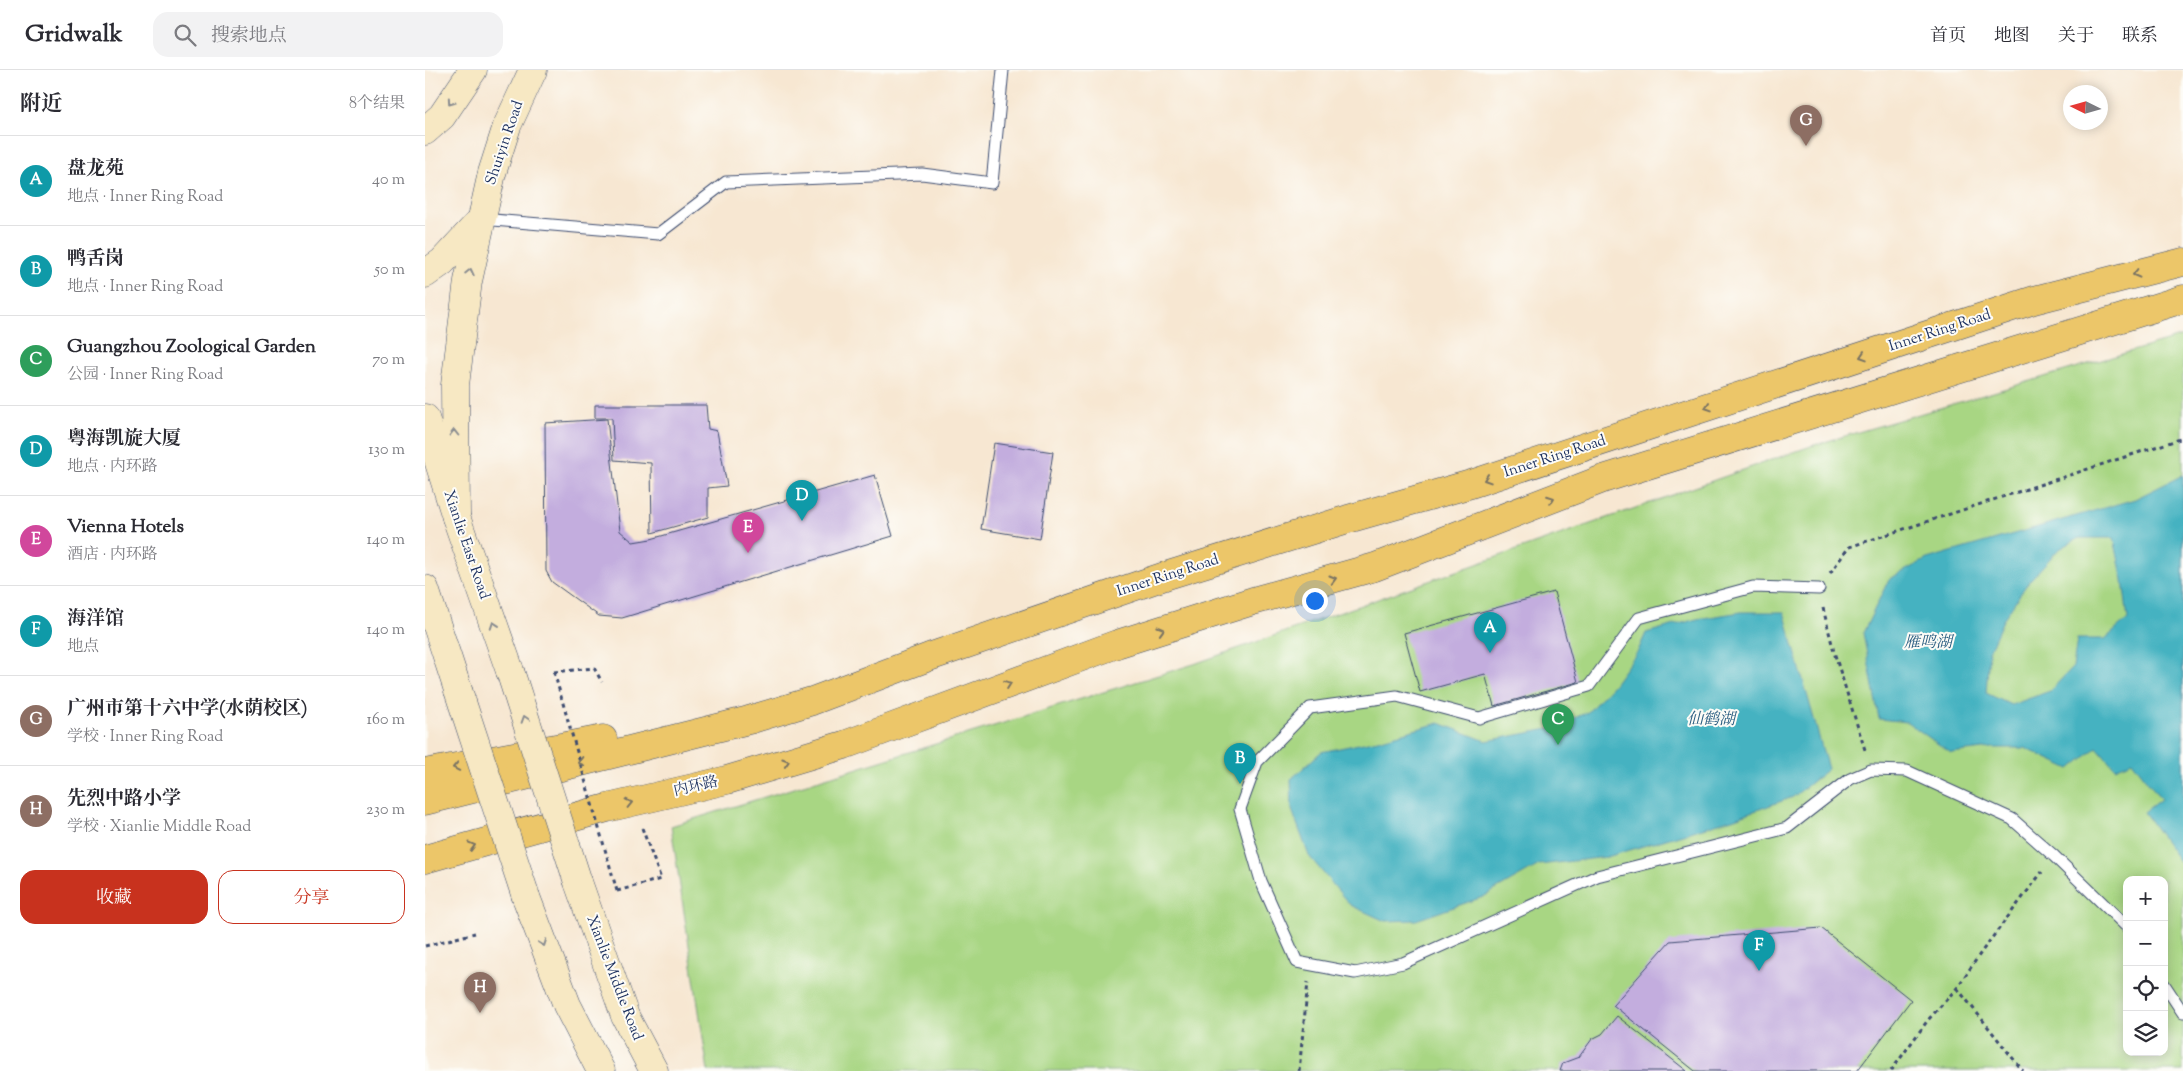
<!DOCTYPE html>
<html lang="zh">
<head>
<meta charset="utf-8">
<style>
	:root { --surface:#fff; --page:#f2f2f3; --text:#2b2b33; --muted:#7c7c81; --line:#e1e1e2; --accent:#c8321e }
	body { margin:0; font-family:"Sorts Mill Goudy","Noto Serif SC",serif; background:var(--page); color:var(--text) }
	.controls { position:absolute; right:15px; bottom:15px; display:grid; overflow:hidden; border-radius:10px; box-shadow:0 2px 12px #0003 }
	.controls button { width:45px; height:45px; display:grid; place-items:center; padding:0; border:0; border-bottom:1px solid var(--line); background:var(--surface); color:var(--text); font:25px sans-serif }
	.compass { position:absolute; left:1638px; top:15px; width:45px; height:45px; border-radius:50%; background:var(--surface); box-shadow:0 2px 12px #0003; rotate:275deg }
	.you { position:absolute; left:889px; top:530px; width:18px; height:18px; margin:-12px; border:4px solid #fff; border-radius:50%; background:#1a73e8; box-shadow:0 0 0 8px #1a73e833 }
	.badge { display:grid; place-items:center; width:32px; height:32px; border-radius:50%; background:var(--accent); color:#fff; font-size:16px; font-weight:700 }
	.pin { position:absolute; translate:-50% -41px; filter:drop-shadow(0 1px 2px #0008) }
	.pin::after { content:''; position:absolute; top:26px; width:18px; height:15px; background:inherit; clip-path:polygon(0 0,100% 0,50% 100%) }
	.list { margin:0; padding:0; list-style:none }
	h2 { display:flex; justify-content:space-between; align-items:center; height:65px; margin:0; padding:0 20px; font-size:21px }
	h2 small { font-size:16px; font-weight:400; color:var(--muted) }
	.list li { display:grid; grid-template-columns:32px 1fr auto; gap:15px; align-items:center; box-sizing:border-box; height:90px; padding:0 20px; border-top:1px solid var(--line) }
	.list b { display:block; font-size:19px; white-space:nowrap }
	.list p { margin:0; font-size:16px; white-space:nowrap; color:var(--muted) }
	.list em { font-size:16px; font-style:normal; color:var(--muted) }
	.actions { display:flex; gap:10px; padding:15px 20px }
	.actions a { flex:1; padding:11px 0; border:1px solid var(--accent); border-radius:15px; text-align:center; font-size:18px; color:var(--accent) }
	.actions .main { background:var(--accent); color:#fff }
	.icon { flex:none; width:28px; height:28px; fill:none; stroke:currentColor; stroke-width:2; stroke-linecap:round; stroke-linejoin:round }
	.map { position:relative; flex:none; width:1758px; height:1001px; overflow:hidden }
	header { display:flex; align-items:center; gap:30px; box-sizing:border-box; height:70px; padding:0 25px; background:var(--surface); border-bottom:1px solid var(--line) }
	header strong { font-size:24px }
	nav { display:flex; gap:28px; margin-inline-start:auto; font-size:18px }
	.search { width:350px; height:45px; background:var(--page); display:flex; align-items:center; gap:12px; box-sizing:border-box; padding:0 18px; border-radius:15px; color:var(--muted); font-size:19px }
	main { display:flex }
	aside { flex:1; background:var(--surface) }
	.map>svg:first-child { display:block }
</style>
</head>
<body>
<header>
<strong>Gridwalk</strong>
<div class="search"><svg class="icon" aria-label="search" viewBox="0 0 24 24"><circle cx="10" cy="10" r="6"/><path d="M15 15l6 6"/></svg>搜索地点</div>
<nav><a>首页</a><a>地图</a><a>关于</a><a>联系</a></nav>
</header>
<main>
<aside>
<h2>附近<small>8个结果</small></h2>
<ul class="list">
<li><span class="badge" style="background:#0f9aa8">A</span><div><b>盘龙苑</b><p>地点 · Inner Ring Road</p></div><em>40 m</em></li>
<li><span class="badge" style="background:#0f9aa8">B</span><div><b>鸭舌岗</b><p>地点 · Inner Ring Road</p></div><em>50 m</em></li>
<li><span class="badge" style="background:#2e9e5b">C</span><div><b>Guangzhou Zoological Garden</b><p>公园 · Inner Ring Road</p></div><em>70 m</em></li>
<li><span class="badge" style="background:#0f9aa8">D</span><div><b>粤海凯旋大厦</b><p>地点 · 内环路</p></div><em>130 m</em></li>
<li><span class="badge" style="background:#d1479c">E</span><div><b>Vienna Hotels</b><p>酒店 · 内环路</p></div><em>140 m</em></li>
<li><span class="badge" style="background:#0f9aa8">F</span><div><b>海洋馆</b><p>地点</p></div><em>140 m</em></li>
<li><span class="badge" style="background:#8d6e63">G</span><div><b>广州市第十六中学(水荫校区)</b><p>学校 · Inner Ring Road</p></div><em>160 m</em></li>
<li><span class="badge" style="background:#8d6e63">H</span><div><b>先烈中路小学</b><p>学校 · Xianlie Middle Road</p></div><em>230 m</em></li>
</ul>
<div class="actions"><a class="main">收藏</a><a>分享</a></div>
</aside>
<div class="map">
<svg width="1758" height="1001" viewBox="0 0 1758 1001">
	<rect width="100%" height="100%" fill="#fdfcf7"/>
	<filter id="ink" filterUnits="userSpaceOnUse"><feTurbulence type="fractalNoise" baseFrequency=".02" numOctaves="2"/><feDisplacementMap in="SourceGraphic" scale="10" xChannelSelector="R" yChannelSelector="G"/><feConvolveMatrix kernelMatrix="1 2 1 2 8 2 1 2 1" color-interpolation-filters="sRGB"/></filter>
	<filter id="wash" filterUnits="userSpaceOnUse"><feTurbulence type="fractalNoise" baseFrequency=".0096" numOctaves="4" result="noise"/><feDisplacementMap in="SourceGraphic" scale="20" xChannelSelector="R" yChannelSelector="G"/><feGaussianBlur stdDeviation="1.12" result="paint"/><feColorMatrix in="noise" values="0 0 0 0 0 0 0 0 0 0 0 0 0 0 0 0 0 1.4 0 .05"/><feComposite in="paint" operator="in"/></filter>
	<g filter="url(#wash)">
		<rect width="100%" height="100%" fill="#f7e7d2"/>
		<path fill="#a8d683" stroke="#628270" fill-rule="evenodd" d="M1758,266V1001H283L246,756L769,594L1386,376ZM1702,810H1739V982H1702Z"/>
		<g fill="#45b2c1" stroke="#307090" fill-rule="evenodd">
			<path d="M1758,405V797L1719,742L1736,729L1707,691L1690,698L1672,677L1645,699L1600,678H1566L1526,683L1482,652L1454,649L1438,563L1464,509L1502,489L1710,429ZM1654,468H1689L1698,511L1703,549L1680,569H1652L1648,597L1625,621L1586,635L1561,623L1564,581L1579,548L1604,511L1633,480Z"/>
			<path d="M1316,542H1359L1403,699L1368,727L1307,749L1182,787L1114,795L1058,827L991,850L960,851L925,835L884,786L867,740L866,709L896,682L953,670L1014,653L1061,671L1124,659L1163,642L1189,614L1213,581L1221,563L1272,549Z"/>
		</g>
		<g id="blocks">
			<g fill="#c3adde">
				<path d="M170,335H281L283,359L292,361L302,416L283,418V447L227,463L226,393L189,390L187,348H170Z"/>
				<path d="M182,349L195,461L208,472L226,469L450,405L468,466L197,548L174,546L127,512L121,501L120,353Z"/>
				<path d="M569,373L628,382L615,469L556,459Z"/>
				<path d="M1129,522L1153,612L1069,636L1060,604L995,622L979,563Z"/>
				<path d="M1396,858L1486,930L1432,1001H1270L1188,935L1245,871Z"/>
				<path d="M1192,946L1262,1001H1135L1138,993L1154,987L1167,969L1177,964Z"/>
			</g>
		</g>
	</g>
	<g filter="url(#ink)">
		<use href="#blocks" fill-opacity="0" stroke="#3c4b6f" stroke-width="1"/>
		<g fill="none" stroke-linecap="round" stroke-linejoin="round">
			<g stroke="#3c4b6f" stroke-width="13">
				<g id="service">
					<path d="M57,149L233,164L301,112L497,104L567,113L578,0"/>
					<path d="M1394,519L1328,517L1214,548L1164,616L1054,648L972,626L885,638L832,692L815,739L836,811L872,892L930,903L978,893L1172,806L1362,758L1425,709L1446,700L1482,701L1587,749L1629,786L1702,857"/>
					<path d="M1739,914L1758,943"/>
				</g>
			</g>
			<g stroke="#3c4b6f" stroke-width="29">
				<g id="secondary">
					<path d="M0,61L17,46L48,0"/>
					<path d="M0,204L17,192L56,150"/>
					<path d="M0,348L31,447L85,601"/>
					<path d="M31,447L30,315L43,211L67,103L82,56L108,0"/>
					<path d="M0,519L33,620"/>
					<path d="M153,812L200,946L229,1001"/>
					<path d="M101,827L142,935L176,1001"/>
				</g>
			</g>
			<g stroke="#3c4b6f" stroke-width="29">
				<g id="trunk">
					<path d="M0,703L178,669"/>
					<path d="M0,731L324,650L387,631L504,587L740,506L923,449L1046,414L1609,230L1758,192"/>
					<path d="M0,789L182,738L302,710L419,675L692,574L828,531L950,497L1178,409L1758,229"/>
				</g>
			</g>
			<g stroke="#3c4b6f" stroke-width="3" stroke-dasharray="4 4" stroke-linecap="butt">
				<path d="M1405,503L1424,477L1758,368"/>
				<path d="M1398,538L1409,582L1441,683"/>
				<path d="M129,602L169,598L177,612"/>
				<path d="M192,821L236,809L217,758"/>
				<path d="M0,876L50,863"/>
				<path d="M1532,918L1598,1001"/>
				<path d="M874,1001L883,912"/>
				<path d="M1466,1001L1503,950L1532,918L1557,881L1617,802"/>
			</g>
			<use href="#service" stroke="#fff" stroke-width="11"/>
			<use href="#secondary" stroke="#f7e8c3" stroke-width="28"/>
			<use href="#trunk" stroke="#ecc669" stroke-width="28"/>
			<g stroke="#3c4b6f" stroke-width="29" stroke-linecap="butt">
				<g id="secondary-bridge">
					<path d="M85,601L153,812"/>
					<path d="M33,620L101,827"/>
				</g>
			</g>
			<path stroke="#3c4b6f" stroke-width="3" stroke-dasharray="4 4" stroke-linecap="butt" d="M129,602L192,821"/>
			<use href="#secondary-bridge" stroke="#f7e8c3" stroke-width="28"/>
		</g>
		<defs><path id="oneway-chevron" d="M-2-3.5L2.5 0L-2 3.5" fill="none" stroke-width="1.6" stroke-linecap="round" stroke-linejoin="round" transform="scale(1.25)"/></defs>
		<g stroke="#898c90">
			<use href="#oneway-chevron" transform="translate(26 32) rotate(125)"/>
			<use href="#oneway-chevron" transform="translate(45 202) rotate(-77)"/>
			<use href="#oneway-chevron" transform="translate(29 363) rotate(-90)"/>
			<use href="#oneway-chevron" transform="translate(69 555) rotate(-109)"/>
			<use href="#oneway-chevron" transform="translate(100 649) rotate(-108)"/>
			<use href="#oneway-chevron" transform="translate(118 873) rotate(70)"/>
		</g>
		<g stroke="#797363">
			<use href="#oneway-chevron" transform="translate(1711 204) rotate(166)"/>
			<use href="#oneway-chevron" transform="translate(1438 286) rotate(162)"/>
			<use href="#oneway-chevron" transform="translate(1283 337) rotate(162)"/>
			<use href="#oneway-chevron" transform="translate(1062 409) rotate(162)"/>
			<use href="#oneway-chevron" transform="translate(1126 429) rotate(-21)"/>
			<use href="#oneway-chevron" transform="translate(908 509) rotate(-16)"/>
			<use href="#oneway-chevron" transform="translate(736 560) rotate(-17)"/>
			<use href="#oneway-chevron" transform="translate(583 614) rotate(-20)"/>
			<use href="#oneway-chevron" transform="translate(156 692) rotate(166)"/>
			<use href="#oneway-chevron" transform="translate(361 692) rotate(-17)"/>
			<use href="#oneway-chevron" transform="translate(31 697) rotate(169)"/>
			<use href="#oneway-chevron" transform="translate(204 733) rotate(-13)"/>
			<use href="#oneway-chevron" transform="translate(47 776) rotate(-15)"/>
		</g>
	</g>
	<g text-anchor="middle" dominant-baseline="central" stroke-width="4" stroke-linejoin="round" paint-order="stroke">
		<g font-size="15" fill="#1b2f5e" stroke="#fdfcf7">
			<text transform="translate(80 73) rotate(-71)">Shuiyin Road</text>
			<text transform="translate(1515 261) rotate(-18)">Inner Ring Road</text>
			<text transform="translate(1130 387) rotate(-18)">Inner Ring Road</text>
			<text transform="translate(41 475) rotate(71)">Xianlie East Road</text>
			<text transform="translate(743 506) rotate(-18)">Inner Ring Road</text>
			<text transform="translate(271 717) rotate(-13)">内环路</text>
			<text transform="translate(189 908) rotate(69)">Xianlie Middle Road</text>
		</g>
		<g font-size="16" font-style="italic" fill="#2a5d81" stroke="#fdfcf7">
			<text x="1503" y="573">雁鸣湖</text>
			<text x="1286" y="650">仙鹤湖</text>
		</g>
	</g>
</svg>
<div class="controls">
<button>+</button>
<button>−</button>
<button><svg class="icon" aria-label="locate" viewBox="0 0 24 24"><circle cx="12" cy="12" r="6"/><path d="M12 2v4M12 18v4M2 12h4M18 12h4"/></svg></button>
<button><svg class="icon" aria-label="layers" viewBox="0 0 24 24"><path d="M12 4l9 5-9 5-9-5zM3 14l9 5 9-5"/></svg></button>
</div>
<svg class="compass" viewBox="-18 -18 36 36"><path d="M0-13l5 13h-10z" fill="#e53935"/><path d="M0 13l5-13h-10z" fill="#7c7c81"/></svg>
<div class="you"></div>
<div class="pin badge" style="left:1065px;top:583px;background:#0f9aa8">A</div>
<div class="pin badge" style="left:815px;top:714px;background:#0f9aa8">B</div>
<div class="pin badge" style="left:1133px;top:675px;background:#2e9e5b">C</div>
<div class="pin badge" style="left:377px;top:451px;background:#0f9aa8">D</div>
<div class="pin badge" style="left:323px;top:483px;background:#d1479c">E</div>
<div class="pin badge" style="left:1334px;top:901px;background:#0f9aa8">F</div>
<div class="pin badge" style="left:1381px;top:76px;background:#8d6e63">G</div>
<div class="pin badge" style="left:55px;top:943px;background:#8d6e63">H</div>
</div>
</main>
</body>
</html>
